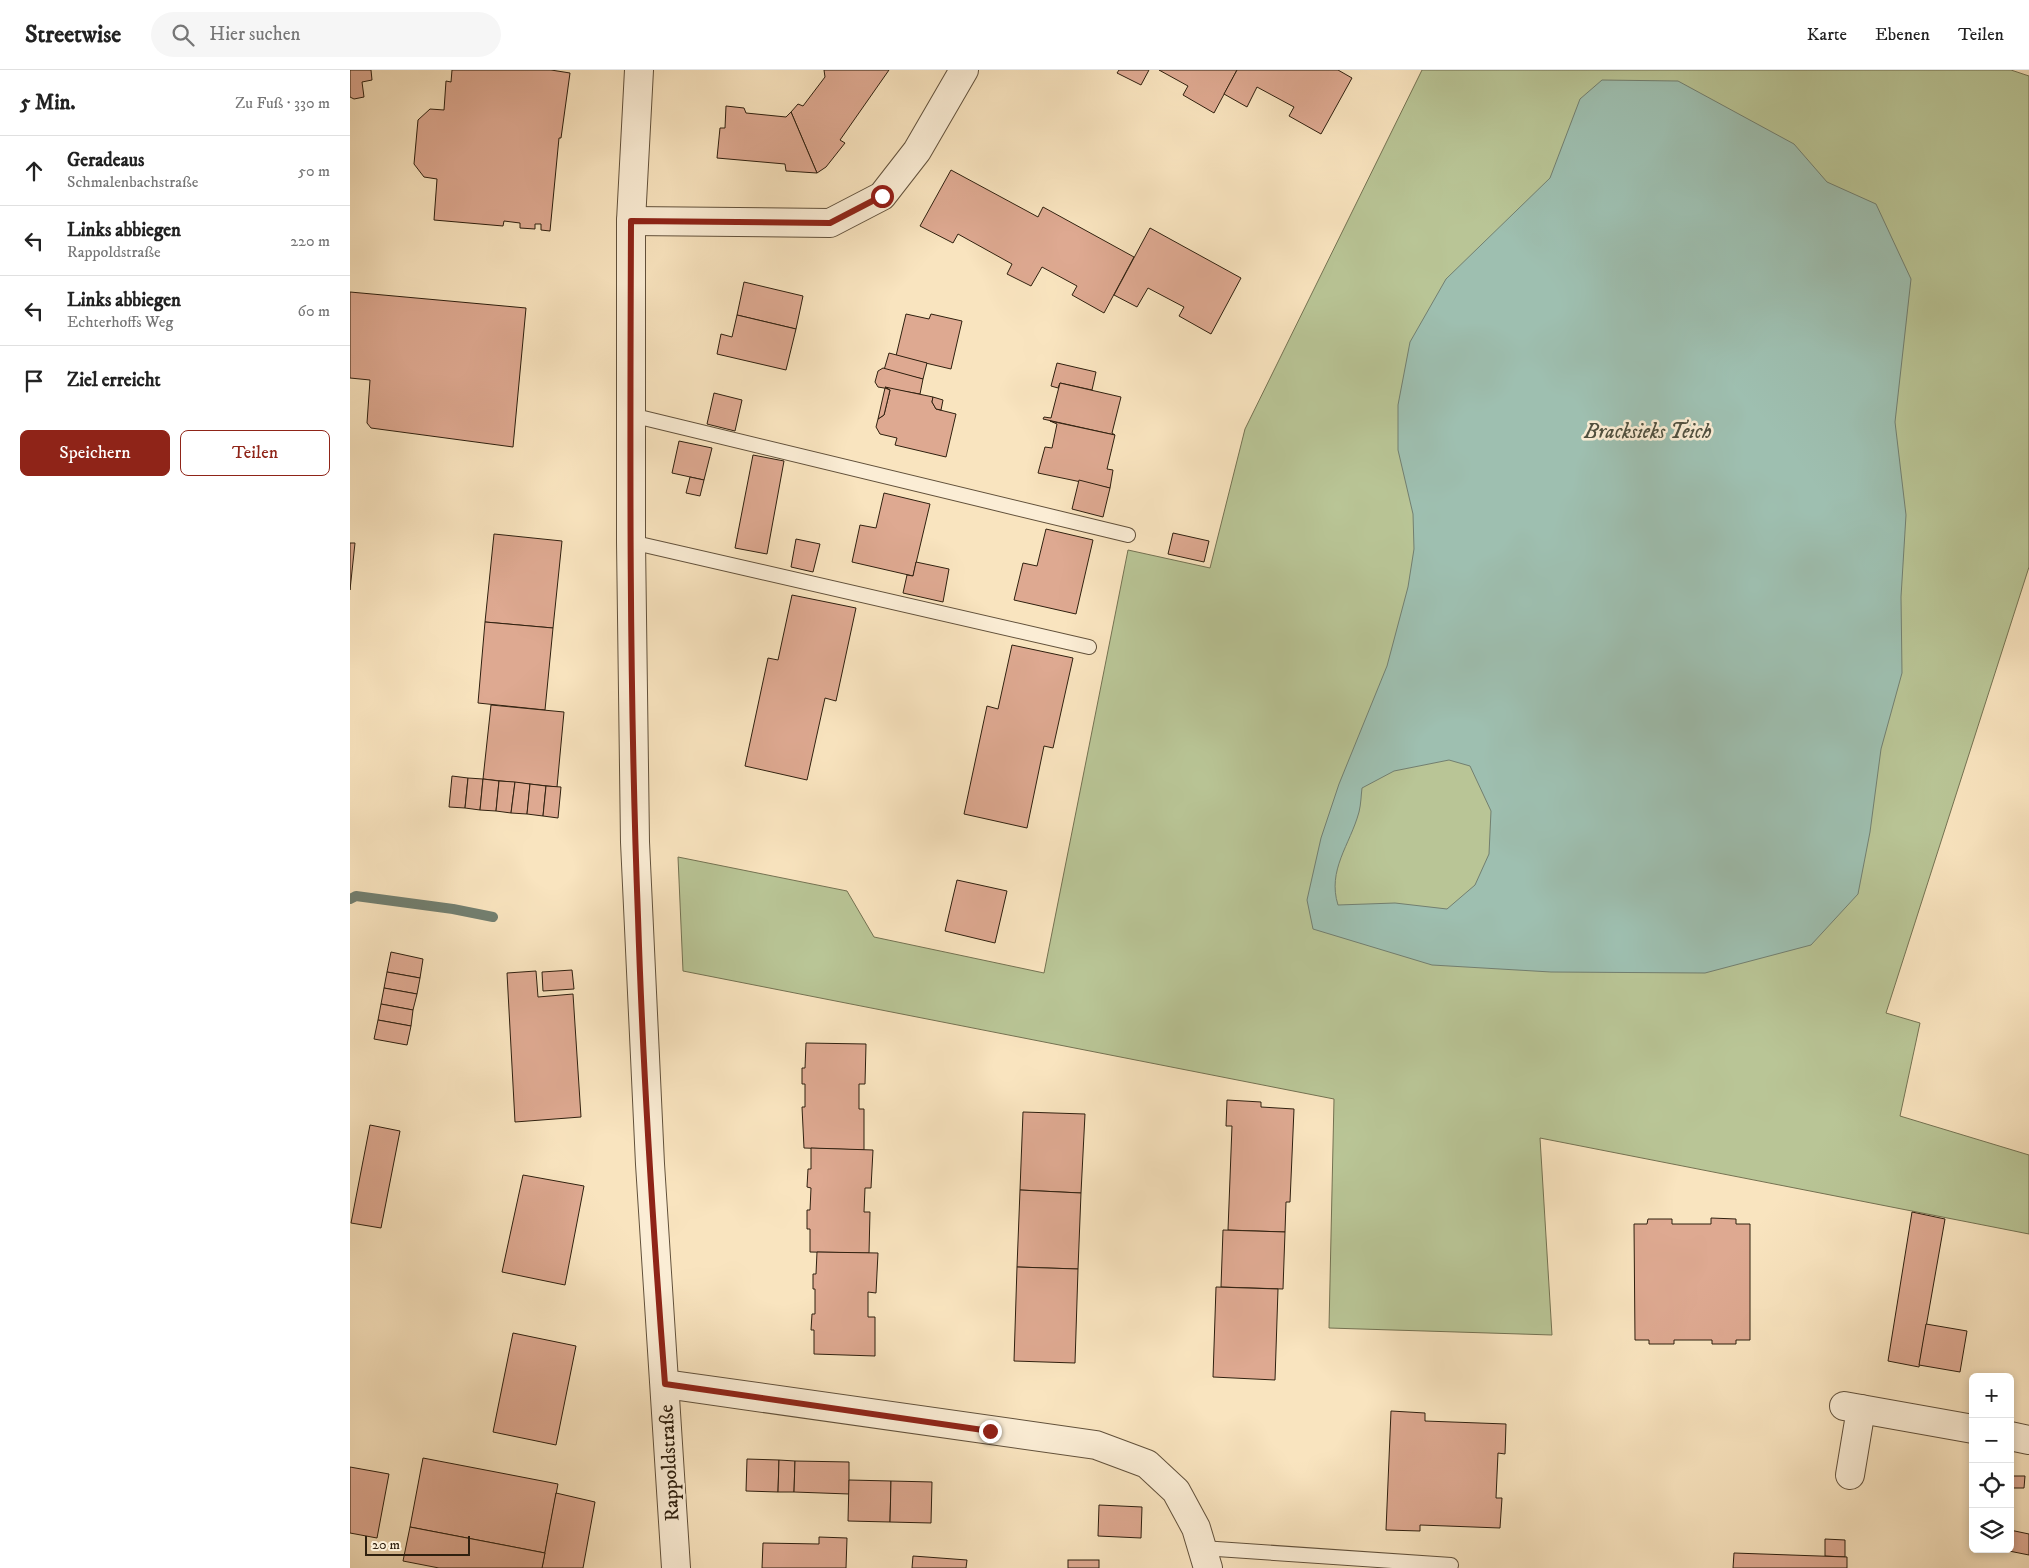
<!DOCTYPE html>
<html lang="de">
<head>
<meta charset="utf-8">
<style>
	:root { --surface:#fff; --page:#f6f6f6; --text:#222; --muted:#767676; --line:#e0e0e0; --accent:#8f2418 }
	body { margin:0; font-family:"IM FELL DW Pica",serif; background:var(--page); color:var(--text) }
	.controls { position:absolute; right:15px; bottom:15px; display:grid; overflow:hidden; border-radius:8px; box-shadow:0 2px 8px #0003 }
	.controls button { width:45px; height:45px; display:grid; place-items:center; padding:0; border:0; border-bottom:1px solid var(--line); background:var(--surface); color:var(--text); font:25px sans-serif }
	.scale { position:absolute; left:15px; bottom:12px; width:105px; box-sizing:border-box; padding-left:5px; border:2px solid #2f200f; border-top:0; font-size:14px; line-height:18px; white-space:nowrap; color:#2f200f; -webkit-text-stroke:4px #fbedd5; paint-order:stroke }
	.stop { position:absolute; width:15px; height:15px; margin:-11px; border:4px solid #8f2418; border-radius:50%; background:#fff }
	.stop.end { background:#8f2418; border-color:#fff; box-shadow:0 1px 5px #0008 }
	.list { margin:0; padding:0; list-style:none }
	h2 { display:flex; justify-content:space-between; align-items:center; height:65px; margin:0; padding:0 20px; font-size:21px }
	h2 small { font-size:16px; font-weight:400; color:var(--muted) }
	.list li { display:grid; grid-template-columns:32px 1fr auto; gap:15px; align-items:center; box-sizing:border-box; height:70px; padding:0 20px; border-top:1px solid var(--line) }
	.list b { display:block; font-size:19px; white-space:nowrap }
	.list p { margin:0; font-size:16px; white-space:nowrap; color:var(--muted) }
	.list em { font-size:16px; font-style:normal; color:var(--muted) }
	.actions { display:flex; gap:10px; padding:15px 20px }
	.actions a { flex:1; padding:11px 0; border:1px solid var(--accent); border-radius:8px; text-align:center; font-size:18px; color:var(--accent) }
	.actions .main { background:var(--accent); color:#fff }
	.icon { flex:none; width:28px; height:28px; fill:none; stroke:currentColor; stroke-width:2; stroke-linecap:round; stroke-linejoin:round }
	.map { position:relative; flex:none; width:1679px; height:1498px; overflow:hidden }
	header { display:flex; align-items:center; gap:30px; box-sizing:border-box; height:70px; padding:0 25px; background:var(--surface); border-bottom:1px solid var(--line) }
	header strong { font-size:24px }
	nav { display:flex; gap:28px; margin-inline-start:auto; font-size:18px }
	.search { width:350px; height:45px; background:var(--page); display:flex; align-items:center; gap:12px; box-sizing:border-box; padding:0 18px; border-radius:28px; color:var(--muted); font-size:19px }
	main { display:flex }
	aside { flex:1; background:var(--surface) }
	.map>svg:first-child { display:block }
</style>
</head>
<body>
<header>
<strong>Streetwise</strong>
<div class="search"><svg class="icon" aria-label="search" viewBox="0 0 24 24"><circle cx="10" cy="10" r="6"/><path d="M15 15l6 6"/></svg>Hier suchen</div>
<nav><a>Karte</a><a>Ebenen</a><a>Teilen</a></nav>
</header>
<main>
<aside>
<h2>5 Min.<small>Zu Fuß · 330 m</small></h2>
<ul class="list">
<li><svg class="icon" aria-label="ahead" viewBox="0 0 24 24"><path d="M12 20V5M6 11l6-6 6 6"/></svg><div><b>Geradeaus</b><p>Schmalenbachstraße</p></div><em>50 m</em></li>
<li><svg class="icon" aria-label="left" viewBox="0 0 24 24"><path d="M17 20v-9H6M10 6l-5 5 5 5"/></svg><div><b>Links abbiegen</b><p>Rappoldstraße</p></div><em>220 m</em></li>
<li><svg class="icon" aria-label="left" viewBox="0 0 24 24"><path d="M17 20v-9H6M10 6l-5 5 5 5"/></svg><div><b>Links abbiegen</b><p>Echterhoffs Weg</p></div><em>60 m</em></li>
<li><svg class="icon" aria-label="arrive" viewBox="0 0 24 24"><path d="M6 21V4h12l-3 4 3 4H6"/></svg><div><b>Ziel erreicht</b></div></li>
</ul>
<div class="actions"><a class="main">Speichern</a><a>Teilen</a></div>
</aside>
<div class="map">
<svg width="1679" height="1498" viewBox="0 0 1679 1498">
	<rect width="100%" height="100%" fill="#f9e4bf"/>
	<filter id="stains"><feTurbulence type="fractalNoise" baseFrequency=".004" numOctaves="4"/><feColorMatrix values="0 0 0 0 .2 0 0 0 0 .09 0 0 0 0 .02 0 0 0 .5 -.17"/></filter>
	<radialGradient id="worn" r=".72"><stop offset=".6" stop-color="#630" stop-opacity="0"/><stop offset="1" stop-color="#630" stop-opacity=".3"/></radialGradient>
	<path fill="#b9c596" stroke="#747252" d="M1072,0H1661L1679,6V497L1536,943L1570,953L1550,1046L1679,1085V1164L1190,1068L1202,1265L979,1258L984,1029L333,901L328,787L497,821L524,867L694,903L778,480L860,498L895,359Z"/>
	<path fill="#9ebfb0" stroke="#727f70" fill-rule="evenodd" d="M1252,10L1328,11L1444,74L1477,112L1526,134L1561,209L1545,352L1556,445L1551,527L1552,603L1531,679L1520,762L1508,824L1461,875L1355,903L1201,902L1082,895L963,859L957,830L971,768L989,714L1037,596L1058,517L1064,479L1063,444L1048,380V335L1060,272L1096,209L1200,108L1230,29ZM1099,690L1120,696L1141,741L1139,784L1125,815L1097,839L1045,833L988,835C977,800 1000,775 1009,742C1011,734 1011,726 1012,718L1044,701Z"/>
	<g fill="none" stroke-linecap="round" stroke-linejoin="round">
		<path stroke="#727f70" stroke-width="10" d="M0,829L6,826L103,839L143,847"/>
	</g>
	<g fill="#dea991" stroke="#2f200f">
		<path d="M0,0H21L22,10L12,12L14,27L4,29L0,27Z"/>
		<path d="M102,0H201L220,3L211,68H209L200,161L191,160V154H185V159L170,158V153L154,151L153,156L84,150L87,109L74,107L64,94L68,50L80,39L94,40L96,11L101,12Z"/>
		<path d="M474,0H539L490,70L495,73L476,97L467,103L441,42L448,34L453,36L475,7Z"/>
		<path d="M769,0H799L791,15L767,3Z"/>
		<path d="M809,0H887L864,43L833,25L838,16Z"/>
		<path d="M887,0H988L1002,8L971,64L939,46L944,37L907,17L897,37L874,24Z"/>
		<path d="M376,36L394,38L396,43L436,47L441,42L467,103L436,101L435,94L367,88L370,58H375Z"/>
		<path d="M601,100L688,147L693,137L784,187L754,243L722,225L727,216L692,197L681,216L657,204L662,194L608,164L603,173L570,156Z"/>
		<path d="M800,158L891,208L861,264L829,246L834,237L798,218L787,237L764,225Z"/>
		<path d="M394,212L453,226L446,259L387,245Z"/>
		<path d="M0,222L176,238L163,377L21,358L17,353L20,310L0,308Z"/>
		<path d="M556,244L579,249L581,244L612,251L601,299L546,286Z"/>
		<path d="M387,245L446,259L436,300L367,284L371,264L382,267Z"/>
		<path d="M539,283L577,293L573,309L534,300Z"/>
		<path d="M707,293L746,302L742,320L710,313L708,318L701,316Z"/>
		<path d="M533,298L573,309L570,324L528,317L525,312L528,301Z"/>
		<path d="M710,313L771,327L762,363L765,365L693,349L694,347L701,348Z"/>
		<path d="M535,317L583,327L582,332L586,339L606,344L596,387L545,375L547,368L530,364L526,357L528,349L534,345L540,320Z"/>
		<path d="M535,318L540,320L534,345L528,349Z"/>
		<path d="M364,323L392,330L385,361L357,354Z"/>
		<path d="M583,327L593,330L591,340L586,339L582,332Z"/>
		<path d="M700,351L765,365L757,399L763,400L760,418L688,403L695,377L702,378L707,354Z"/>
		<path d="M329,371L362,378L354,410L322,403Z"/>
		<path d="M403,385L434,391L417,484L385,478Z"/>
		<path d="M340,407L354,410L350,426L336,423Z"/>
		<path d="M729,410L760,418L753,447L722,439Z"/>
		<path d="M534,423L580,434L563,506L502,492L510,455L526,458Z"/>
		<path d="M696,459L743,470L726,544L664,530L673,493L687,496Z"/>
		<path d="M823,463L859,471L854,492L818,484Z"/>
		<path d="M144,464L212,471L203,558L135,552Z"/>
		<path d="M446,469L470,474L463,502L441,497Z"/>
		<path d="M0,473H5L0,520Z"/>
		<path d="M566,492L599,499L593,532L553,523L557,505L563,506Z"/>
		<path d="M442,525L506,538L486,631L475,628L457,710L395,696L418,588L428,590Z"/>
		<path d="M135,552L203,558L195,640L128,633Z"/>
		<path d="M662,575L723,588L703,678L694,676L677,758L614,744L637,636L648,639Z"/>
		<path d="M141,635L214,642L207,717L133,709Z"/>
		<path d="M102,706L118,708L115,738L99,737Z"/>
		<path d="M118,708L133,709L130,740L115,738Z"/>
		<path d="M133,709L149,711L146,741L130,740Z"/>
		<path d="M149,711L165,712L161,743L146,741Z"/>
		<path d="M165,712L180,714L177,744L161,743Z"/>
		<path d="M180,714L196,716L193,746L177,744Z"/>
		<path d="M196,716L211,717L208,748L193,746Z"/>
		<path d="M607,810L657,821L645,873L595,861Z"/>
		<path d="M41,882L73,889L70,908L37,902Z"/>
		<path d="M222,900L224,919L193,921L192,902Z"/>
		<path d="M186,901L188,927L223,924L231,1047L165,1052L157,903Z"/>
		<path d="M37,902L70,908L67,924L34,918Z"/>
		<path d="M34,918L67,924L63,940L31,934Z"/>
		<path d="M31,934L63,940L61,956L28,950Z"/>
		<path d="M28,950L61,956L57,975L24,969Z"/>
		<path d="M456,973L516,974L515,1014H509V1039H514V1080L454,1078L452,1037H455V1014H452V998H455Z"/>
		<path d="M877,1030L911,1032V1037L944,1039L940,1132H936L935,1162L878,1160L882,1056H876Z"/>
		<path d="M673,1042L735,1044L731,1123L670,1120Z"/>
		<path d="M20,1055L50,1061L31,1158L1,1153Z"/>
		<path d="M461,1078L523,1080L521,1118H515L514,1142H520L519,1183L460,1182V1159H457V1140H460L461,1118L457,1117L458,1099H461Z"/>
		<path d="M173,1105L234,1116L215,1215L152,1202Z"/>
		<path d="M670,1120L731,1123L728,1199L667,1197Z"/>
		<path d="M1562,1142L1595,1149L1569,1297L1538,1291Z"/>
		<path d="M1361,1148L1386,1149V1154H1400V1270H1386V1274H1362V1270H1324V1274H1299V1270H1285L1284,1154H1297L1298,1149H1322V1154H1361Z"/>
		<path d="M873,1160L935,1162L933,1219L871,1217Z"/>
		<path d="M467,1182L528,1183L526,1223L518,1222V1247H525V1286L464,1284V1260H461L462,1244H465V1219H463V1204H466Z"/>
		<path d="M667,1197L728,1199L725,1293L664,1291Z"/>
		<path d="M866,1217L928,1219L925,1310L863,1307Z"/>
		<path d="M1576,1254L1617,1261L1610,1302L1569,1295Z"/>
		<path d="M163,1263L226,1276L206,1375L143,1362Z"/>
		<path d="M1041,1341L1075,1343V1351L1156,1354L1155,1384L1148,1383L1146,1428H1152L1150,1458L1070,1455V1461L1036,1460Z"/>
		<path d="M73,1388L208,1414L195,1483L60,1457Z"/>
		<path d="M397,1389L429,1390L428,1422L396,1421Z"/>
		<path d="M429,1390L445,1391L444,1422H428Z"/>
		<path d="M445,1391L499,1392V1424L444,1422Z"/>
		<path d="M0,1397L39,1404L27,1468L0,1463Z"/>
		<path d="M1660,1406H1675L1674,1418H1660Z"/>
		<path d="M499,1410L541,1411L540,1452L498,1451Z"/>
		<path d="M541,1411L582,1412L581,1453L540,1452Z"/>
		<path d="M206,1423L245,1432L233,1498H192Z"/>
		<path d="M749,1435L792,1437L791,1468L748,1466Z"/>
		<path d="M60,1457L195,1483L192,1498H89L53,1491Z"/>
		<path d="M1660,1460L1679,1464V1485L1649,1479H1660Z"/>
		<path d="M469,1467L497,1468L496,1498H412L413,1473L469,1474Z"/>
		<path d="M1475,1469L1495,1470V1487L1475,1486Z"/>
		<path d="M1384,1483L1497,1487V1498H1383Z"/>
		<path d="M563,1486L617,1490L616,1498H562Z"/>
		<rect x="718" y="1490" width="31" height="8"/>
	</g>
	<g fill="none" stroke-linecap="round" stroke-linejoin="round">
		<g stroke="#62513b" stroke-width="16">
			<g id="lane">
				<path d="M281,345L778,465"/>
				<path d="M281,472L739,577"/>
				<path d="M852,1478L1101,1495"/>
			</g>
		</g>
		<g stroke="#62513b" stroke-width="30">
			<g id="street">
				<path d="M289,0L281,151V472L285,772L300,1094L326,1498"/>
				<path d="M281,151L480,153L532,126L567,81L614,0"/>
				<path d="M315,1314L746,1375L797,1394L826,1421L846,1458L858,1498"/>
				<path d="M1494,1336L1623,1359"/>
				<path d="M1660,1366L1679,1370"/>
				<path d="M1500,1405L1511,1339"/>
			</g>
		</g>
		<use href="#lane" stroke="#fbedd5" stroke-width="14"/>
		<use href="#street" stroke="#fbedd5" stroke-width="28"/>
	</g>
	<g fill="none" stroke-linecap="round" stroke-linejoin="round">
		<path stroke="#8f2418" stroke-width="6" d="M532,126L480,153L281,151C280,383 279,615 288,847C293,1003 303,1159 315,1314L640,1361"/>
	</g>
	<g text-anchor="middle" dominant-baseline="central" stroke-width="5" stroke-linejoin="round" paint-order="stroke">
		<g font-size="20" fill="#2f200f" stroke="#fbedd5">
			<text transform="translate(320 1393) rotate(-93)">Rappoldstraße</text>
		</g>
		<g font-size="21" font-style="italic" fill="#50503f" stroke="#fbedd5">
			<text x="1298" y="362">Bracksieks Teich</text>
		</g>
	</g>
	<rect width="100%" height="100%" filter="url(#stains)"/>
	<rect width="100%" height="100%" fill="url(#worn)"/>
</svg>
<div class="controls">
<button>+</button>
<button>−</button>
<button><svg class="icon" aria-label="locate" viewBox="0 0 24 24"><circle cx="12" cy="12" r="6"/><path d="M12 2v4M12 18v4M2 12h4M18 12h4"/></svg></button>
<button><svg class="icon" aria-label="layers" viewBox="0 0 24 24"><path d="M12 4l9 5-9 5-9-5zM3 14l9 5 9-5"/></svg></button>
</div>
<div class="scale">20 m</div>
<div class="stop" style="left:532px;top:126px"></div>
<div class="stop end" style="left:640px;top:1361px"></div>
</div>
</main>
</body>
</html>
